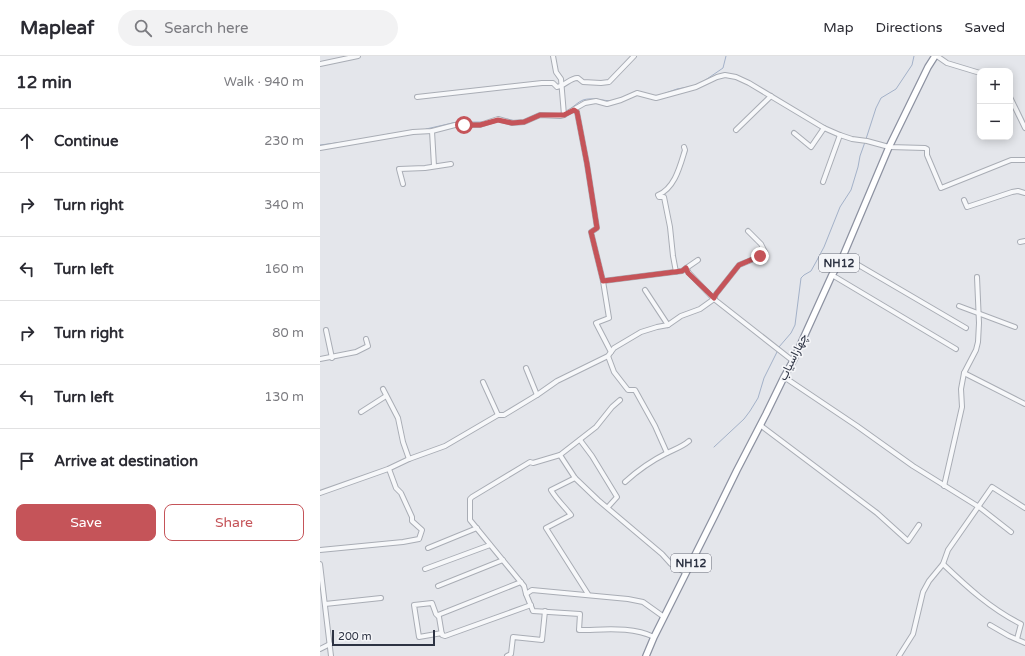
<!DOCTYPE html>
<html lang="en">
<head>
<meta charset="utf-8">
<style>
	:root { --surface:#fff; --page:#f2f2f3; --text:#2b2b33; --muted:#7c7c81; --line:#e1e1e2; --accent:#c55459 }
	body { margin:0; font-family:"Varela Round",Vazirmatn,sans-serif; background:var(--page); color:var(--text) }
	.controls { position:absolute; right:12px; top:12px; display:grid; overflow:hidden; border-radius:8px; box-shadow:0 2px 10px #0003 }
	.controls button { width:36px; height:36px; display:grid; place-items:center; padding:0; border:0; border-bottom:1px solid var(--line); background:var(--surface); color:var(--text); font:20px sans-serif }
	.scale { position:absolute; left:12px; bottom:10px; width:103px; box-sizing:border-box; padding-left:4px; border:2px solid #2d3343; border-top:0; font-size:11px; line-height:14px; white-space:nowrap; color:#2d3343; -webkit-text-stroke:3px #f4f5f8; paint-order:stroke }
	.stop { position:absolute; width:12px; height:12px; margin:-9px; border:3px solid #c55459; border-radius:50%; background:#fff }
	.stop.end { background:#c55459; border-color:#fff; box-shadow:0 1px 4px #0008 }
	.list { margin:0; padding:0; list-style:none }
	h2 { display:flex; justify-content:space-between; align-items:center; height:52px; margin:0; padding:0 16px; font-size:17px }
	h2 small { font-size:13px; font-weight:400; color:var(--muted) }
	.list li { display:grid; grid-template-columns:26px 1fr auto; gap:12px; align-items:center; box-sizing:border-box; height:64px; padding:0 16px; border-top:1px solid var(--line) }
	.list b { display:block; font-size:15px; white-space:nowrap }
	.list em { font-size:13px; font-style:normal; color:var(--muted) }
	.actions { display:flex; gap:8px; padding:12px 16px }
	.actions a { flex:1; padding:9px 0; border:1px solid var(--accent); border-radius:8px; text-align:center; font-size:14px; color:var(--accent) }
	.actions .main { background:var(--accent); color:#fff }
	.icon { flex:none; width:22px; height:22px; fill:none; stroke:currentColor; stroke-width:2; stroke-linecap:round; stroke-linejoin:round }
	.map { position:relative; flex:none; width:705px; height:600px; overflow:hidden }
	header { display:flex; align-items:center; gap:24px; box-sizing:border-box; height:56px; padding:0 20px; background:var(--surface); border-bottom:1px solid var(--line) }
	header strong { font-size:19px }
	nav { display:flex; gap:22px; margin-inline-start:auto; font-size:14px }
	.search { width:280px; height:36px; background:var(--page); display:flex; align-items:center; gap:10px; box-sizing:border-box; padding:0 14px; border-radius:22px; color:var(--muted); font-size:15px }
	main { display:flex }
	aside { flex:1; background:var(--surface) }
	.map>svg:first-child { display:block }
</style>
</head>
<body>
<header>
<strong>Mapleaf</strong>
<div class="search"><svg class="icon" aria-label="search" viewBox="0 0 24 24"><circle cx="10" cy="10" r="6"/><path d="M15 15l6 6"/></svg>Search here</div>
<nav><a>Map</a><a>Directions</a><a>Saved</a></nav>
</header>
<main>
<aside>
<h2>12 min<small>Walk · 940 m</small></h2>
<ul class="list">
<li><svg class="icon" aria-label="ahead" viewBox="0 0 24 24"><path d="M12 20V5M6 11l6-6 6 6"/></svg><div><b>Continue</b></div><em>230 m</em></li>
<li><svg class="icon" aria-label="right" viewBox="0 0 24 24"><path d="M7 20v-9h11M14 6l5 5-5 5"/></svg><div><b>Turn right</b></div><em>340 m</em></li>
<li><svg class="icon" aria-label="left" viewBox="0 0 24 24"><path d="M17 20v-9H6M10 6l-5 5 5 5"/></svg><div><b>Turn left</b></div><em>160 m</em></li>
<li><svg class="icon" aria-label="right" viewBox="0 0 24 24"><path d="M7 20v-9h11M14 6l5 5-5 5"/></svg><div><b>Turn right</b></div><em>80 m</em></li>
<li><svg class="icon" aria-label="left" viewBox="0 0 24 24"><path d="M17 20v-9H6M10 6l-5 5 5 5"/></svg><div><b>Turn left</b></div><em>130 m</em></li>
<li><svg class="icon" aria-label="arrive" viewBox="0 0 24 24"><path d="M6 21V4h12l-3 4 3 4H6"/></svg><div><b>Arrive at destination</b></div></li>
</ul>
<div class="actions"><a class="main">Save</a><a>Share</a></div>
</aside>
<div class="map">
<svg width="705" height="600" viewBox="0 0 705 600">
	<rect width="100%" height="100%" fill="#e4e6eb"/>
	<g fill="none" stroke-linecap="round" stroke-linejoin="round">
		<g stroke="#a3b1c8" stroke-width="1">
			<path d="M384,25L403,12L406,0"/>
			<path d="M343,38L357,33L368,31"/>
			<path d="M296,44L304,41"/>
			<path d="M249,54C253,51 258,46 263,44C272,41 283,45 293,45"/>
			<path d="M211,61L217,58"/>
			<path d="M187,63L196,65"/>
			<path d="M106,73L137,66H162"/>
			<path d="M55,81L69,78"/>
			<path d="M546,83L556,52L561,42L576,33L592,9L594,0"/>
			<path d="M0,89L24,86"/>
			<path d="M459,291L471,277L475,269L481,222L484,219L491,215L496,206L504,191L520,151L531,134L538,111L540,100L545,86"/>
			<path d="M394,391L424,363L430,355L438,342L444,322L458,294"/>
		</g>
		<g stroke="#a9adb5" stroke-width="6">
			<g id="minor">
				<path d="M233,0L236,16L241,23L244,59"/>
				<path d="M617,0L627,7L660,17"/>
				<path d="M0,8L38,0"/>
				<path d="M97,41L222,27H233L237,31C245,30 251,21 258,22L263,26L281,27L289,26L314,0"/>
				<path d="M690,41L705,72"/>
				<path d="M254,54L257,56L267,108L277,172L271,176L283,225L289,262L276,267L291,296"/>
				<path d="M416,74L451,40"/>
				<path d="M112,75L114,110"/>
				<path d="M474,77L491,91L504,72"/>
				<path d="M0,92L93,76L112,75L135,69H160L178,63L192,67L204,66L220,59L240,60L244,59L265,47L276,45L287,48L301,44L317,37L336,42L376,31L397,21L405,19L416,21L429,27L504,72L520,79L532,83L547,85L569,91L605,92L607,93V99L621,132L691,104H705"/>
				<path d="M503,126L520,79"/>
				<path d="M83,128L79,113L105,112L131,108"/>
				<path d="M644,144L647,151L692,136L698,135L705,137"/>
				<path d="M700,186L705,185"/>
				<path d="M523,200L646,272"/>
				<path d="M366,212L369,217L394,243L473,305"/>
				<path d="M356,216L353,200L350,171L344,141H339L338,139C355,132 360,110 365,94L364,91"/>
				<path d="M512,219L636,293"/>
				<path d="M283,225L362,215L378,204"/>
				<path d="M325,234L348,269"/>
				<path d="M639,250L695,271"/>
				<path d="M6,274L12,302"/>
				<path d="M288,300L294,316L308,334H315L335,370L347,397"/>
				<path d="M0,303L36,296L48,290L46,283"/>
				<path d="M206,312L217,339"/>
				<path d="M644,317L705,348"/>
				<path d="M464,321L537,370L593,410L659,451L691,476"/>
				<path d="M163,326L178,359"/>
				<path d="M63,333L78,362L83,386L89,403"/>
				<path d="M300,344L292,351L276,371L240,399L213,407L210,406L152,441L150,443V464L204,530L206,538L213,555L260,558L259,574C284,574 311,570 334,581"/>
				<path d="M41,356L66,340"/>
				<path d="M440,369L557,457L588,485L599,469"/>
				<path d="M260,384L272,400L297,441L288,451"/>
				<path d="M240,399L255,422L278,444L342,498L351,508L366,517"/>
				<path d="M255,422L231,434C237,444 244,450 251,459L226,472L268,538"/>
				<path d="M305,426C317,415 331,405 347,397C355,393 362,391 369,385"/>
				<path d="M624,430L642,351L641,333L644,317L656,294L658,286L659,267L657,221"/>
				<path d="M0,437L68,413L89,403L125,390L178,359H184L217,339L237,325L288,300L294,292L321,276L337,271L348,269L361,260L380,253L394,243L396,238L419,209L446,198L441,188L428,175"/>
				<path d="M108,492L157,472"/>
				<path d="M0,494L83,486L99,483L102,474L92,465V461L81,437L76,432L69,413"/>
				<path d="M0,508L11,600"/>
				<path d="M623,508C647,531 671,553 701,568L697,583"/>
				<path d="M105,513L170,489"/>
				<path d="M118,530L183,504"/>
				<path d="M206,538L212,534L308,543L323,546L344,561"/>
				<path d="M5,548L61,542"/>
				<path d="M118,559L201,526"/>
				<path d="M670,569L689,580L705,587"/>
				<path d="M122,577L99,581L94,549L112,547L116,558L119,561L122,579L125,580L211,549"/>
				<path d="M0,593L10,588"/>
				<path d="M187,600L191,598L193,581L222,584L225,555"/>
				<path d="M579,600L593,578L603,536L609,525L623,508L628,494L672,431L705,452"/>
			</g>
		</g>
		<g stroke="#8d92a1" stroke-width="8">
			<path id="highway" d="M326,600L334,581L395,459L417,414L446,358L464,321L473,305L512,219L523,200L569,91L608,11L615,0"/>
		</g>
		<use href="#minor" stroke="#f7f8fa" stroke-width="4"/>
		<use href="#highway" stroke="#fff" stroke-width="5.5"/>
	</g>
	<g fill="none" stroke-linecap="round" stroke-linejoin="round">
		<path stroke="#c55459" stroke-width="5" d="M144,69H160L178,64L192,67L204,66L220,59H244L254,54L257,56L267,108L277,172L271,176L283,225L362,215L366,212L368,217L394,242L396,238L419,209L440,200"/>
	</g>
	<g text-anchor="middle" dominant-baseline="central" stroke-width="3.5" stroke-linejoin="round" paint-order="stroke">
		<g fill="#f4f5f8" stroke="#696d79" stroke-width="1">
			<rect x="499" y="198" width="40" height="18" rx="3"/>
			<rect x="351" y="498" width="40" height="18" rx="3"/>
		</g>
		<g font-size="11" font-weight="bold" fill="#2d3343">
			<text x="519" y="207">NH12</text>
			<text x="371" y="507">NH12</text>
		</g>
		<g font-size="12" fill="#2d3343" stroke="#f4f5f8">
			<text transform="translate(473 301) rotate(-64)">چهاراسیاب</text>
		</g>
	</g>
</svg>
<div class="controls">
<button>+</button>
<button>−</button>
</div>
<div class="scale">200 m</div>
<div class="stop" style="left:144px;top:69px"></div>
<div class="stop end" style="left:440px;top:200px"></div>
</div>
</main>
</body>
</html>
